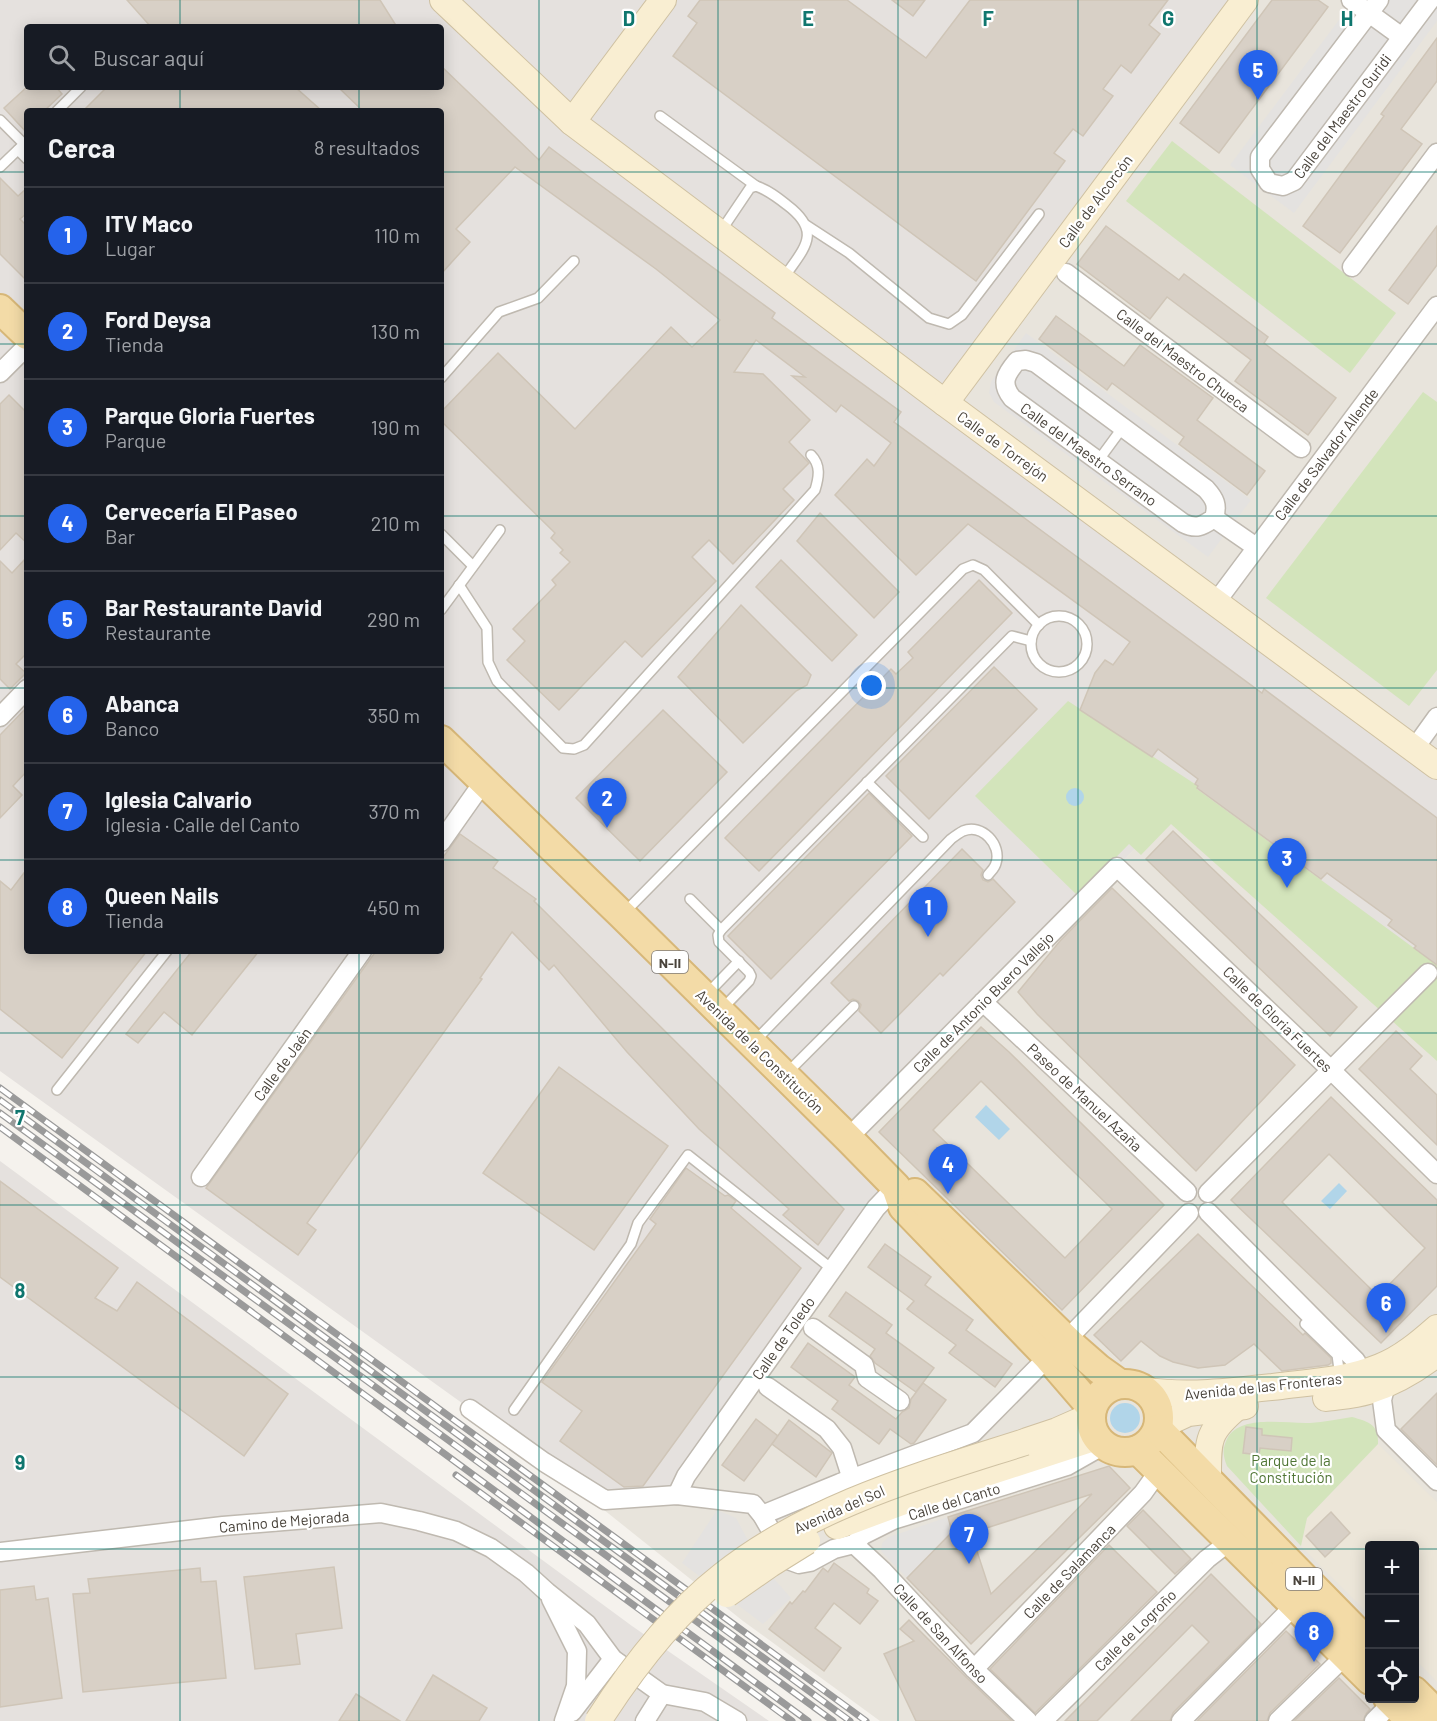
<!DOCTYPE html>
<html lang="es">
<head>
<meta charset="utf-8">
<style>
	:root { --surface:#171b24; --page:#242831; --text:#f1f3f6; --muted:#9ea1a6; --line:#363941; --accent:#2563eb }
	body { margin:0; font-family:Barlow,sans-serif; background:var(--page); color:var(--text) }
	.controls { position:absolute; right:18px; bottom:18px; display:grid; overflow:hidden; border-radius:6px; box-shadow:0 3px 15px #0003 }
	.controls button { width:54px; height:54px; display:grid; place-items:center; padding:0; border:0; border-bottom:2px solid var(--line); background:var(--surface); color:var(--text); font:30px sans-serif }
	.you { position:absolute; left:872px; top:686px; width:21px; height:21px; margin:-15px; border:4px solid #fff; border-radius:50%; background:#1a73e8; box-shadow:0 0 0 9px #1a73e833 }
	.badge { display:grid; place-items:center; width:39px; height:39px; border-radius:50%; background:var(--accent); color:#fff; font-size:20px; font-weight:700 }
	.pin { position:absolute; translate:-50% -50px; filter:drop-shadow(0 2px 3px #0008) }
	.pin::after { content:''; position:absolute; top:32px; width:21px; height:18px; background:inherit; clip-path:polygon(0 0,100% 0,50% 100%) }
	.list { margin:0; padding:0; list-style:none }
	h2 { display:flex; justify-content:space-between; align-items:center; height:78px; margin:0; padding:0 24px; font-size:26px }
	h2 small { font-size:20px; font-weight:400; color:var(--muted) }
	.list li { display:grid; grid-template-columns:39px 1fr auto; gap:18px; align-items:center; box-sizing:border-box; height:96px; padding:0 24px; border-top:2px solid var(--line) }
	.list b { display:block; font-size:22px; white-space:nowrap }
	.list p { margin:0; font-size:20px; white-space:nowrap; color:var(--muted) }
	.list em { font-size:20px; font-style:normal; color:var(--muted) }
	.icon { flex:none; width:33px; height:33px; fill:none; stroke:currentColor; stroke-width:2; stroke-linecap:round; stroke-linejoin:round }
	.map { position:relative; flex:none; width:1437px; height:1721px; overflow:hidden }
	.search { position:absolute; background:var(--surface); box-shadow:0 3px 15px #0003; left:24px; top:24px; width:420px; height:66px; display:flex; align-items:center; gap:15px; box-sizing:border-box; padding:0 21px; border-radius:6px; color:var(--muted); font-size:22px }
	.panel { position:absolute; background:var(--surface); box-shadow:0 3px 15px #0003; left:24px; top:108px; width:420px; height:846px; border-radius:6px }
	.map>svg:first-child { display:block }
</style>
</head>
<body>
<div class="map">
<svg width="1437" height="1721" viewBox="0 0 1437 1721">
	<rect width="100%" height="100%" fill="#f5f2ed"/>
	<g fill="#e8e4dc" fill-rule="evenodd">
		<path d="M1245,0H1437V766L945,403Z"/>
		<path d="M1190,793L1437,977V1721H880L743,1621L544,1462L848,1138ZM1370,1546H1414V1698H1370Z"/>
	</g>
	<g fill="#e5e1de" fill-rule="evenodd">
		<path d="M0,0H1245L946,403L1437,766V977L1190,793L849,1138L896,1187L677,1495L605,1500L544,1462L0,1071ZM27,27H441V87H27ZM27,111H441V951H27Z"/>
		<path d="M0,1161L632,1626L769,1721H0Z"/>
	</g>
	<path fill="#ece6d9" d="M1378,1444L1437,1502V1682L1415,1659L1414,1546H1370L1369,1615L1301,1546L1307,1518Z"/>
	<g fill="#d3e4bb">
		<path d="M1172,141L1396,313L1350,373L1126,201Z"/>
		<path d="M1423,392L1437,402V670L1409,706L1266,598Z"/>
		<path d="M1068,701L1198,786L1197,789L1437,965V1061L1171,824L1141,855L1129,844L1078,896L975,796Z"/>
		<path d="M1352,1417C1369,1422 1379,1424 1378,1444L1307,1518L1301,1546L1227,1466C1223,1456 1222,1449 1227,1439C1240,1414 1285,1424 1310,1423C1324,1422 1338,1419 1352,1417Z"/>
	</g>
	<g fill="#e4e2e0">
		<path d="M1354,0H1437V21L1294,213L1230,165Z"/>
		<path d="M1026,333L1251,500L1208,557L994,402L989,393L991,382Z"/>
		<path d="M717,1510L736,1518L760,1563L791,1598L763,1624L682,1563Z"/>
		<path d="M948,1517L952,1532L907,1578L881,1551L882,1543L889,1537Z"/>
	</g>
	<g fill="#b1d5e9">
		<circle cx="1075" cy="797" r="9"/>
		<path d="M986,1105L1010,1129L999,1140L975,1117Z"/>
		<path d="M1339,1183L1347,1191L1330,1209L1321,1201Z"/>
		<circle cx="1125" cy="1418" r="15"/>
	</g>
	<g fill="#d8d0c6" stroke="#cfc5b7" stroke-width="1.5" fill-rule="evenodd">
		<path d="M127,0H380L397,27H151Z"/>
		<path d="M700,0H847L926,58L970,0H1168L1149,25L1160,34L1131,73L1121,65L1103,89L1113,96L1083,136L1073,129L1054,153L1065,161L976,281L673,56L697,23L688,16Z"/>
		<path d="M892,0H925L913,16Z"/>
		<path d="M1272,0H1318L1328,7L1219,153L1180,123Z"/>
		<path d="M1437,38V81L1401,129L1422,144L1340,253L1303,226L1384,116L1381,114Z"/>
		<path d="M441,66L539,160L549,147L577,168L775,313L772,318L901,412L894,422L1262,693L1264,689L1437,818V965L1414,948L1416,946L1388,925L1392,920L1327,873L1321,879L1197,788L1198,786L1195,784L1198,779L1158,749L1152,757L1080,710L1095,673L1105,660L1113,665L1130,642L968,524L916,575L835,495L867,459L874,466L891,443L841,405L836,412L792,376L805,377L756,340L734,372L763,374L810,420L789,442L809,463L783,489L794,500L733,564L709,540L692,557L716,581L642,657L625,641L559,710L507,660L525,641L513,629L556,585L552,580L570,562L560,553L563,550L551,538L555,533L441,421V412L498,353L575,429L671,327L692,347L720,320L656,269L515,167L456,229L470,242L441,274V111H363L338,87H441Z"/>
		<path d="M27,87H56L62,94L44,111H27V133L4,108Z"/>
		<path d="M107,87H295L322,111H83Z"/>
		<path d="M0,178L18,196L27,188V213L20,219L27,226V281L0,254Z"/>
		<path d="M1106,226L1179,280L1184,274L1268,337L1264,343L1336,398L1308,435L1235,381L1251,360L1167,297L1150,319L1077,264Z"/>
		<path d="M1437,226V265L1408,304L1389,290Z"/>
		<path d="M1056,316L1124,366L1140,345L1213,398L1197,420L1265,471L1247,495L1179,444L1184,437L1112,383L1107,390L1039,339Z"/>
		<path d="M9,395L27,413V543L16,533L0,550V404Z"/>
		<path d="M820,513L899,592L874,618L797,541Z"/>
		<path d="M27,557V653L16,664L26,673L10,689L0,679V561L12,573Z"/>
		<path d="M781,560L857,635L832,661L756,587Z"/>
		<path d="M979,580L1012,613L759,871L725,838L891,669L896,674L913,658L908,652Z"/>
		<path d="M741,605L811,675L807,685L796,691L743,743L678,677Z"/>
		<path d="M994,667L1037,709L929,819L886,776Z"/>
		<path d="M27,707V771L13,786L22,795L0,818V735Z"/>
		<path d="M663,710L727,772L640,861L576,798Z"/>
		<path d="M869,793L912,836L771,979L728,936Z"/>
		<path d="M1173,831L1357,1007L1330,1036L1146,859Z"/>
		<path d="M460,834L498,861L493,868L536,899L534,901L844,1209L818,1245L783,1215L789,1209L699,1129L627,1052L554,965L549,970L512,932L480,978L482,979L307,1223L316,1230L298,1255L206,1188L376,951H441V860Z"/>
		<path d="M962,849L983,870L981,875L983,880L988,882L993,879L1015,902L943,976L940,973L881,1033L859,1011L861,1005L858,1001L853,999L849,1001L831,983Z"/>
		<path d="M27,869V951H147L62,1058L0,1009V881L11,890Z"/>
		<path d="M1112,888L1295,1065L1196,1171L1037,1014L1018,992L1060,941Z"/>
		<path d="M192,951H259L192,1035L164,1012L138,1043L126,1034Z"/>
		<path d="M981,1027L1009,1052L1164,1205L1062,1310L879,1132ZM981,1081L1112,1209L1065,1258L933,1130Z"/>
		<path d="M1396,1031L1422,1056L1410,1069L1437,1095V1145L1359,1069Z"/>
		<path d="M559,1067L668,1146L594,1250L483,1173Z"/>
		<path d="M1331,1097L1437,1200V1286L1381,1343L1231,1200ZM1329,1154L1425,1248L1378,1296L1282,1202Z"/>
		<path d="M686,1168L725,1196L728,1195L736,1201L731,1208L801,1268L643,1486L624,1487L560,1441L582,1411L542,1382L656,1224L650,1219Z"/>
		<path d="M0,1181L118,1268L95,1298L117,1311L137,1282L288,1394L244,1456L0,1277Z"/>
		<path d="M1198,1234L1303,1335L1305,1333L1331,1358V1363L1328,1365L1282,1371L1254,1344L1225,1365L1198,1368L1173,1362L1160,1356L1141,1341L1121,1361L1094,1335Z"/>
		<path d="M885,1244L931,1277L925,1285L973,1320L966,1330L1012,1364L995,1387L949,1353L956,1345L907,1309L914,1301L868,1267Z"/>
		<path d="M846,1292L892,1325L886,1333L934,1368L916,1392L875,1363L870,1356L875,1349L829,1316Z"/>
		<path d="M808,1343L855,1377L849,1385L896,1419L902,1412L909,1408L911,1399L923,1383L946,1400L914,1443L911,1444L890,1429L879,1444L832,1409L838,1401L791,1367Z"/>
		<path d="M1437,1393V1465L1401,1429Z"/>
		<path d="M756,1419L778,1436L744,1481L722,1465Z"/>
		<path d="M789,1420L832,1453L816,1477L772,1444Z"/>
		<path d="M1246,1427L1262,1429V1435L1292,1438L1291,1451L1260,1448L1259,1455L1243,1453Z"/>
		<path d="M1109,1466L1130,1488L971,1644L907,1578L952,1532L948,1517ZM1092,1494L1053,1534L991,1594L971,1533Z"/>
		<path d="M1143,1510L1191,1559L1175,1574L1127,1526Z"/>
		<path d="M1331,1512L1350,1533L1325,1557L1306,1536Z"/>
		<path d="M1109,1545L1157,1592L1035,1713L990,1669Z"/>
		<path d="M834,1563L869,1589L867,1593L878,1601L860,1624L834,1603L815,1628L841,1648L824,1671L769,1629L790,1602L792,1604L803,1591L805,1592L823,1568L828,1572Z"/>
		<path d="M334,1567L342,1628L296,1634L300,1664L255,1669L244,1577Z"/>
		<path d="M200,1568L201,1582L216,1581L226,1678L83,1692L73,1594L90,1593L88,1579Z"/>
		<path d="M1211,1574L1261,1624L1173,1713L1170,1721H1131L1209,1642L1192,1625L1097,1721H1065Z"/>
		<path d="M34,1586L36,1600L48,1598L62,1698L0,1707V1590Z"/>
		<path d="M909,1620L966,1677L1012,1721H916L884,1654L914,1641L900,1629Z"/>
		<path d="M1286,1631L1320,1664L1270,1713L1267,1721H1197Z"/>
		<path d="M433,1675L487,1708L479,1721H406Z"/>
		<path d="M1339,1678L1370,1709L1366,1714L1363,1721H1294Z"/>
		<path d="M356,1694L400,1721H339Z"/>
	</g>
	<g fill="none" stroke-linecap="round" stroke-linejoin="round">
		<g stroke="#bfb9b0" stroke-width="12">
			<g id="lane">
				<path d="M57,111L81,87"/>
				<path d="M660,116L756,186"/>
				<path d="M0,120L24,144"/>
				<path d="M18,150L27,159"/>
				<path d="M0,167L27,141"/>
				<path d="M806,225L849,253L929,318L949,324L962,315L1039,214"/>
				<path d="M721,231L750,188L756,186C768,190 777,197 787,205C824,233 803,249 783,279"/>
				<path d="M441,378L499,312L538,298L574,261"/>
				<path d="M1098,461L1123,427"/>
				<path d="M441,534L473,566"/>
				<path d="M459,585L487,628L488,662L497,681L563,748L574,749L584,745L815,490C819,477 821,465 811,455"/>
				<path d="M441,610L500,530"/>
				<circle cx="1059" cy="644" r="28"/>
				<path d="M867,782L923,837"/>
				<path d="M690,899L721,930"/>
				<path d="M624,913L963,569L973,565L984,570L1039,625"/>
				<path d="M707,994L739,961"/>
				<path d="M722,1009L749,981L751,976L749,972L719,942L718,935L721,930L1012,636L1031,641"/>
				<path d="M754,1042L951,839C955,836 959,833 963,831C982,823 1002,845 996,863C995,868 991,871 988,875"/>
				<path d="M788,1072L854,1006"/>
				<path d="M57,1090L167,951"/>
				<path d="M1305,1324L1337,1355L1340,1377"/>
				<path d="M514,1410L631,1244L638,1223L688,1155L832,1269"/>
			</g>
		</g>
		<g stroke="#bfb9b0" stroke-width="21">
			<g id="street">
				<path d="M1351,0L1402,37"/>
				<path d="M1379,0L1260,157V169L1269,183L1283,186L1294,181L1430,0"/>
				<path d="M1352,267L1437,153"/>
				<path d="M1066,273L1301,448"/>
				<path d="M1026,360L1036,363L1206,489C1215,499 1218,505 1214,518C1202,526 1197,530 1183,523L1012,398C1000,383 1006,374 1017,361Z"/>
				<path d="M0,373L27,346"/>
				<path d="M1214,518L1256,547"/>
				<path d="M1216,602L1437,306"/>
				<path d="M0,717L27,689"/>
				<path d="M1414,749L1437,717"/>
				<path d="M441,842L484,781"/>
				<path d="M983,1002L1187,1192"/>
				<path d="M848,1138L1117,867L1332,1071L1437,1174"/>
				<path d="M201,1177L362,951"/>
				<path d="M1208,1193L1428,973"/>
				<path d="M1208,1212L1356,1361"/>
				<path d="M813,1328L864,1365L867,1378L900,1401"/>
				<path d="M1077,1329L1189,1213"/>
				<path d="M1386,1384L1382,1400L1386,1430L1437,1481"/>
				<path d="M768,1387L827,1429L842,1448L850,1473"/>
				<path d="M470,1409L544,1462L605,1500L677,1495L753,1504L762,1515L788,1560L799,1564L810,1562L834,1549L854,1544L863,1535L893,1520L1067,1466L1104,1445"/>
				<path d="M677,1495L686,1476L876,1208L896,1187"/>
				<path d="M762,1515L840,1483L973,1433L1048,1357"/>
				<path d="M854,1544L882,1570L974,1669L1028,1721"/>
				<path d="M0,1552L223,1526L381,1513L419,1521L456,1531L491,1548L526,1573L547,1592L587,1624L613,1659L662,1694L705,1702L737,1721"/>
				<path d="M551,1599L577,1651L576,1686L564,1721"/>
				<path d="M974,1669L1143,1493L1153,1479L1156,1468"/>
				<path d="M572,1712L613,1659"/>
				<path d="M645,1721L662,1694"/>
				<path d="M1043,1721L1207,1559L1229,1542"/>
				<path d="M1181,1721L1294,1606"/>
				<path d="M1278,1721L1345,1656"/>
				<path d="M1374,1721L1392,1703"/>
			</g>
		</g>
		<g stroke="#cfc1a2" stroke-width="28">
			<g id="secondary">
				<path d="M443,0L572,122L945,403L1437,766"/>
				<path d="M572,122L663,0"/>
				<path d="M945,403L1245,0"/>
				<path d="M1147,1391C1191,1397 1236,1391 1281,1386C1314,1382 1348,1380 1380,1367C1401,1359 1420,1343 1437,1328"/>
				<path d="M1326,1398C1340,1396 1355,1395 1368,1391C1392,1383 1417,1369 1437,1353"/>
				<path d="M1158,1427L1188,1413L1245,1406"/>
				<path d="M1027,1441L1057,1431L1091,1416"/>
				<path d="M1208,1477C1208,1440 1207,1432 1237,1407"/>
				<path d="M837,1526L931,1491L1097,1437"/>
			</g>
		</g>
		<g stroke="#d7b778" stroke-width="32">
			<g id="primary">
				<path d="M0,309L27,335"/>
				<path d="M441,740L622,915L848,1138L896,1187L903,1207L1048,1357L1092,1408"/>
				<path d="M915,1193L1075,1348L1099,1369L1120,1384"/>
				<circle cx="1125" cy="1418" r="34"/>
				<path d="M1158,1429L1370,1645"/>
				<path d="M1138,1450L1370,1680"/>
				<path d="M1414,1691L1437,1714"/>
				<path d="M1388,1698L1411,1721"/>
			</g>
		</g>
		<use href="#lane" stroke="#fff" stroke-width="9"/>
		<use href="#street" stroke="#fff" stroke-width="18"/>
		<use href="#secondary" stroke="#f9eed2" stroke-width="26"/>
		<use href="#primary" stroke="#f3dba7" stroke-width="28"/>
		<g stroke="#9a9a9a" stroke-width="7">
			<g id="rail">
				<path d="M0,1088L866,1721"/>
				<path d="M0,1100L850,1721"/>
				<path d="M0,1113L833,1721"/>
				<path d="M0,1127L808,1721"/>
				<path d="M456,1475L792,1721"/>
			</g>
		</g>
		<use href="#rail" stroke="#fff" stroke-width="4.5" stroke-dasharray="14" stroke-linecap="butt"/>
		<g stroke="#cfc1a2" stroke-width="28" stroke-linecap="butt">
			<g id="secondary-bridge">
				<path d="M727,1594L770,1564L807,1541"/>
				<path d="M598,1721C632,1668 672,1615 722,1576C810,1506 919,1476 1025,1442"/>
			</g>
		</g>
		<use href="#secondary-bridge" stroke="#f9eed2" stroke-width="26"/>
	</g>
	<path fill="none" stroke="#0f766e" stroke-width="1.5" stroke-opacity="0.55" d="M180,0V27M359,0V27M539,0V1721M718,0V1721M898,0V1721M1078,0V1721M1257,0V1721M180,87V111M359,87V111M0,172H27M441,172H1437M0,344H27M441,344H1437M0,516H27M441,516H1437M0,688H27M441,688H1437M0,860H27M441,860H1437M180,951V1721M359,951V1721M0,1033H1437M0,1205H1437M0,1377H1437M0,1549H1370M1414,1549H1437"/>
	<g text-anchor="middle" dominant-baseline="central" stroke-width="4.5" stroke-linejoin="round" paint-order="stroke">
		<g fill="#fff" stroke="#807b76" stroke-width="1.5">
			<rect x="652" y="951" width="36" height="22" rx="4.5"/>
			<rect x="1286" y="1568" width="36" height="22" rx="4.5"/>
		</g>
		<g font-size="14" font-weight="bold" fill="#49433b">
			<text x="670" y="962">N-II</text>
			<text x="1304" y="1579">N-II</text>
		</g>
		<g font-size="15" fill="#49433b" stroke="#fff">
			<text transform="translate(1342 116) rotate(-53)">Calle del Maestro Guridi</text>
			<text transform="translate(1095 201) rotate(-53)">Calle de Alcorcón</text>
			<text transform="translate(1183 360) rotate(37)">Calle del Maestro Chueca</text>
			<text transform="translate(1003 446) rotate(36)">Calle de Torrejón</text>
			<text transform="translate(1089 454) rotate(36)">Calle del Maestro Serrano</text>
			<text transform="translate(1326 454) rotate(-53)">Calle de Salvador Allende</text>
			<text transform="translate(983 1002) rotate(-45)">Calle de Antonio Buero Vallejo</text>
			<text transform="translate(1278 1019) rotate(44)">Calle de Gloria Fuertes</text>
			<text transform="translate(760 1051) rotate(44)">Avenida de la Constitución</text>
			<text transform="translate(282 1064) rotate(-54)">Calle de Jaén</text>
			<text transform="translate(1085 1097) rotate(43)">Paseo de Manuel Azaña</text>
			<text transform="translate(783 1338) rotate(-55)">Calle de Toledo</text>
			<text transform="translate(1263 1386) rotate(-6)">Avenida de las Fronteras</text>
			<text transform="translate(954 1501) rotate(-17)">Calle del Canto</text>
			<text transform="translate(839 1509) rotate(-24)">Avenida del Sol</text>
			<text transform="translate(284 1521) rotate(-5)">Camino de Mejorada</text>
			<text transform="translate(1069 1571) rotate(-46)">Calle de Salamanca</text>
			<text transform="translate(1135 1630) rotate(-45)">Calle de Logroño</text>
			<text transform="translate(941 1633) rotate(47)">Calle de San Alfonso</text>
		</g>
		<g font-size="15" fill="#4f7534" stroke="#fff">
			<text x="1291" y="1460">Parque de la<tspan x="1291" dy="17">Constitución</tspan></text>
		</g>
	</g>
	<g font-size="20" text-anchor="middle" font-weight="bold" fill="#0f766e" stroke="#fff" stroke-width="4.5" stroke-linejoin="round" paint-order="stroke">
		<text x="629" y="26">D</text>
		<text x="808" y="26">E</text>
		<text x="988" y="26">F</text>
		<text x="1168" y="26">G</text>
		<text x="1347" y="26">H</text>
		<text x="20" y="1125">7</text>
		<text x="20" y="1298">8</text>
		<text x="20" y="1470">9</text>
	</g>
</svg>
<div class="controls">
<button>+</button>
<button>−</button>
<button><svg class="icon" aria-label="locate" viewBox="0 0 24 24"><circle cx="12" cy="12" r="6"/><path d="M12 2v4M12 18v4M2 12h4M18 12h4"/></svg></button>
</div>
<div class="you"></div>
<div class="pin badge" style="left:928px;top:937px">1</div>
<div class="pin badge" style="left:607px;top:828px">2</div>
<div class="pin badge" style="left:1287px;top:888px">3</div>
<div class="pin badge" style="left:948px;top:1194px">4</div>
<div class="pin badge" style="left:1258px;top:100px">5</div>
<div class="pin badge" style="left:1386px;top:1333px">6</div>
<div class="pin badge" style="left:969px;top:1564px">7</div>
<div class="pin badge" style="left:1314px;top:1662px">8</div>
<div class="search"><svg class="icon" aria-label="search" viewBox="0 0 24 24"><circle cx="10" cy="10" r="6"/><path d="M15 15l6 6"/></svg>Buscar aquí</div>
<section class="panel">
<h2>Cerca<small>8 resultados</small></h2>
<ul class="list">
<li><span class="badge">1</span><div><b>ITV Maco</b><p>Lugar</p></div><em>110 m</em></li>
<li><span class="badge">2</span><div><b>Ford Deysa</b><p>Tienda</p></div><em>130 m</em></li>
<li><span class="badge">3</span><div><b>Parque Gloria Fuertes</b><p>Parque</p></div><em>190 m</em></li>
<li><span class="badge">4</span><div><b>Cervecería El Paseo</b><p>Bar</p></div><em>210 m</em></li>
<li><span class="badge">5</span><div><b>Bar Restaurante David</b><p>Restaurante</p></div><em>290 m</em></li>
<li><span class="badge">6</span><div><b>Abanca</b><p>Banco</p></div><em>350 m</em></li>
<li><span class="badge">7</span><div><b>Iglesia Calvario</b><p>Iglesia · Calle del Canto</p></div><em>370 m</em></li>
<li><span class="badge">8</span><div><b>Queen Nails</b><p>Tienda</p></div><em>450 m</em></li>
</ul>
</section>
</div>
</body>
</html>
